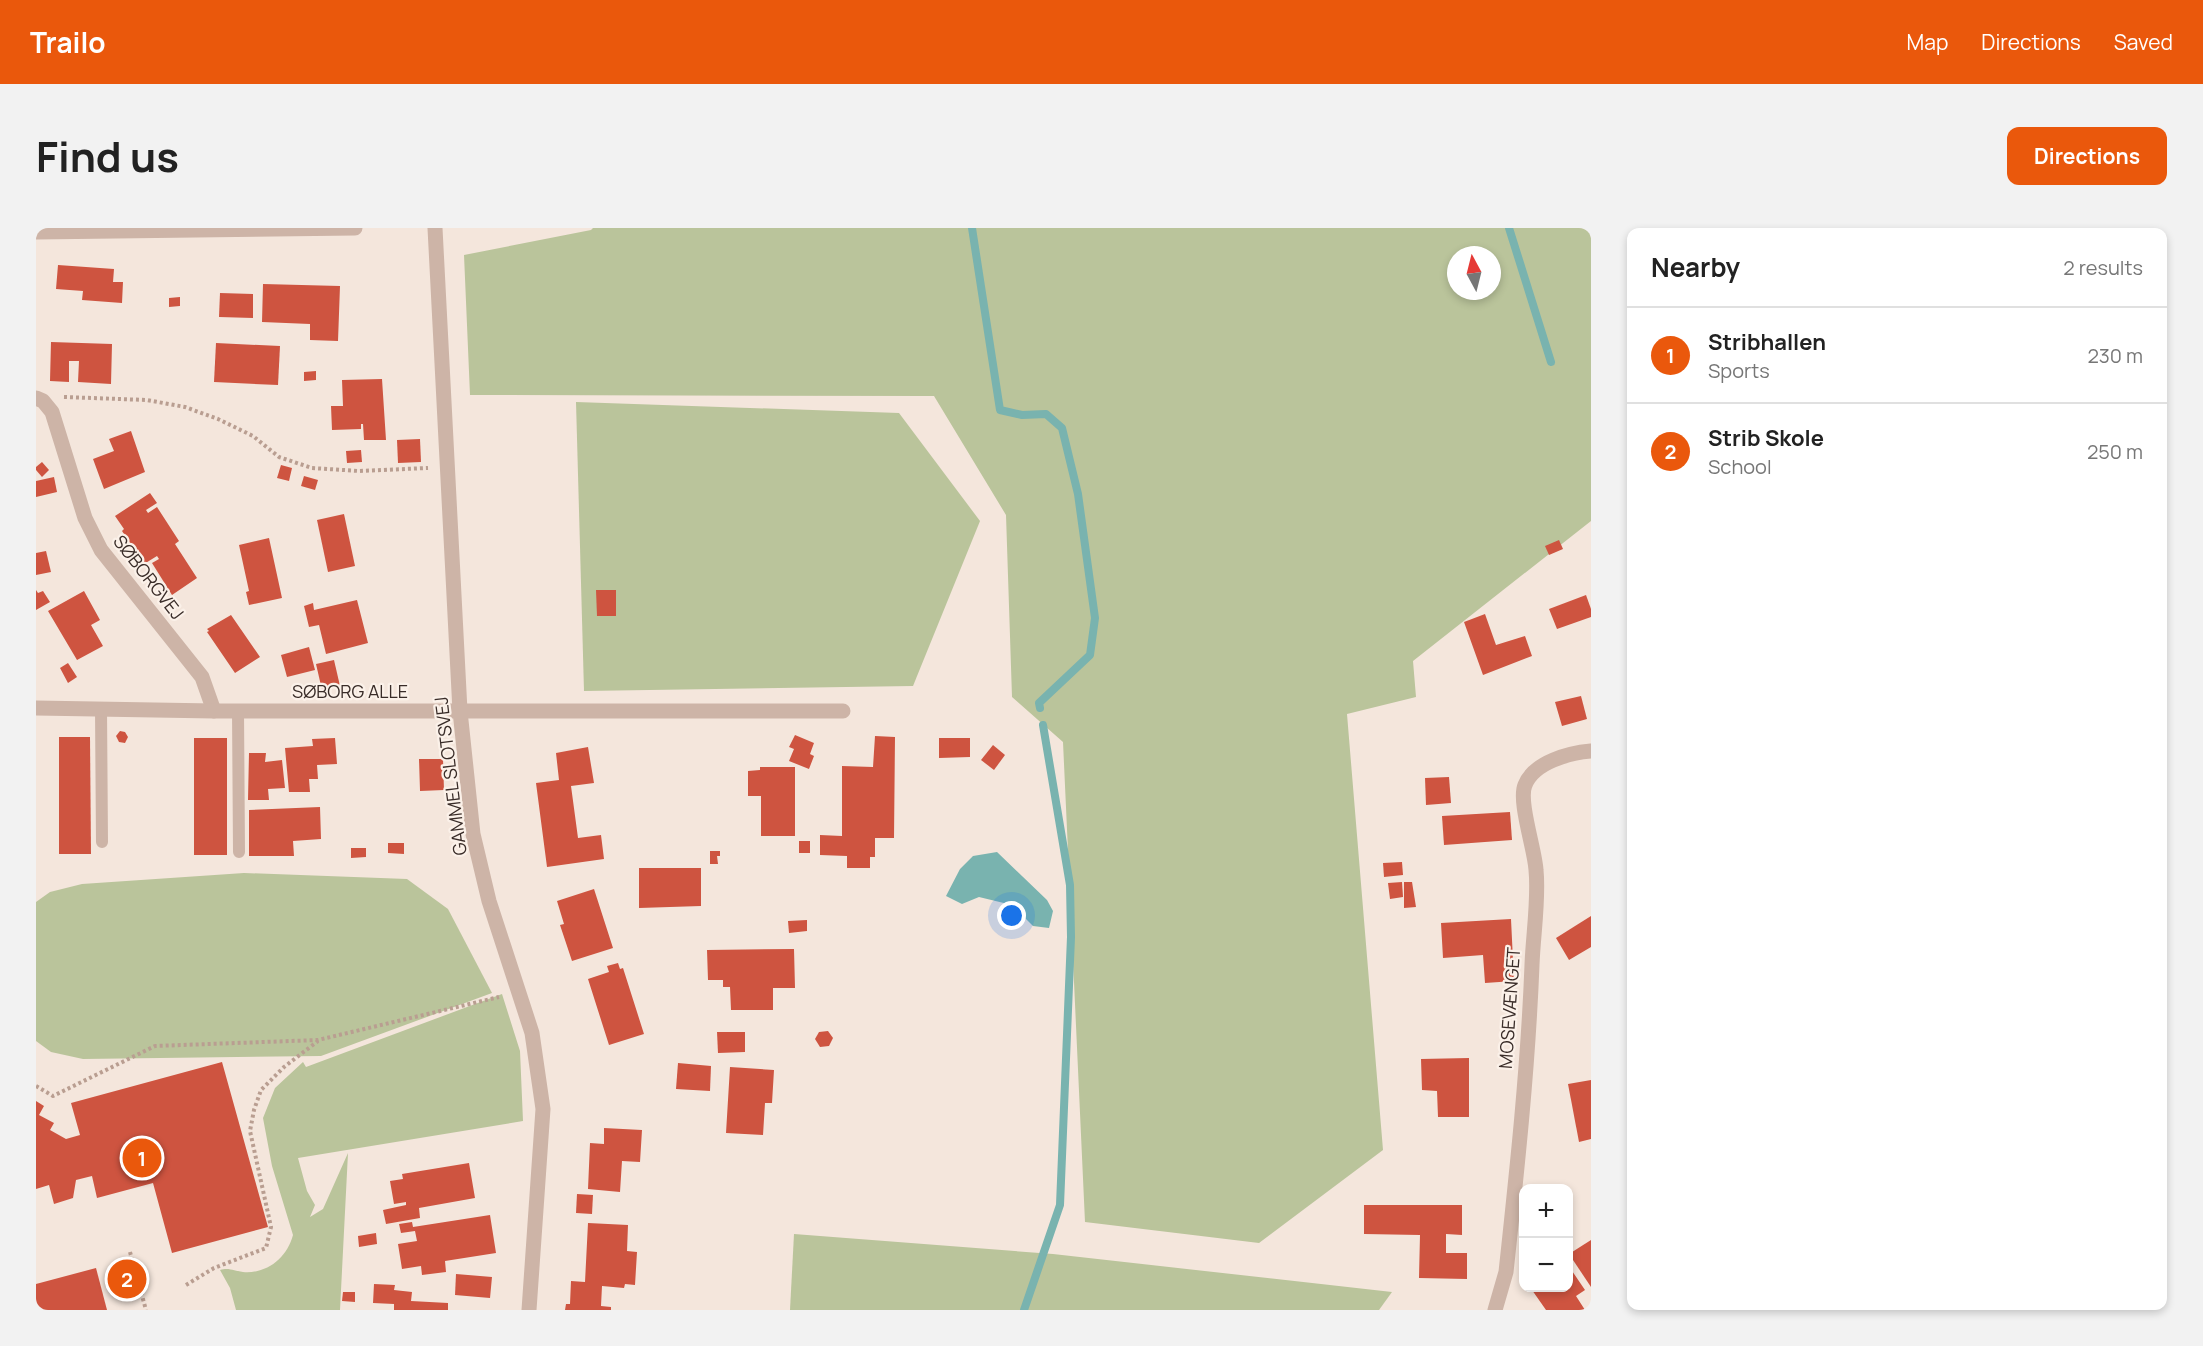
<!DOCTYPE html>
<html lang="en">
<head>
<meta charset="utf-8">
<style>
	:root { --surface:#fff; --page:#f2f2f2; --text:#222; --muted:#767676; --line:#e0e0e0; --accent:#ea580c }
	body { margin:0; font-family:Manrope,sans-serif; background:var(--page); color:var(--text) }
	.controls { position:absolute; right:18px; bottom:18px; display:grid; overflow:hidden; border-radius:12px; box-shadow:0 3px 9px #0003 }
	.controls button { width:54px; height:54px; display:grid; place-items:center; padding:0; border:0; border-bottom:2px solid var(--line); background:var(--surface); color:var(--text); font:30px sans-serif }
	.compass { position:absolute; left:1411px; top:18px; width:54px; height:54px; border-radius:50%; background:var(--surface); box-shadow:0 3px 9px #0003; rotate:353deg }
	.you { position:absolute; left:976px; top:688px; width:21px; height:21px; margin:-15px; border:4px solid #fff; border-radius:50%; background:#1a73e8; box-shadow:0 0 0 9px #1a73e833 }
	.badge { display:grid; place-items:center; width:39px; height:39px; border-radius:50%; background:var(--accent); color:#fff; font-size:20px; font-weight:700 }
	.pin { position:absolute; translate:-50% -50%; border:3px solid #fff; box-shadow:0 2px 6px #0006 }
	.list { margin:0; padding:0; list-style:none }
	h2 { display:flex; justify-content:space-between; align-items:center; height:78px; margin:0; padding:0 24px; font-size:26px }
	h2 small { font-size:20px; font-weight:400; color:var(--muted) }
	.list li { display:grid; grid-template-columns:39px 1fr auto; gap:18px; align-items:center; box-sizing:border-box; height:96px; padding:0 24px; border-top:2px solid var(--line) }
	.list b { display:block; font-size:22px; white-space:nowrap }
	.list p { margin:0; font-size:20px; white-space:nowrap; color:var(--muted) }
	.list em { font-size:20px; font-style:normal; color:var(--muted) }
	.map { position:relative; flex:none; width:1555px; height:1082px; overflow:hidden; border-radius:12px }
	header { display:flex; align-items:center; gap:36px; box-sizing:border-box; height:84px; padding:0 30px; background:var(--accent); color:#fff }
	header strong { font-size:28px }
	nav { display:flex; gap:33px; margin-inline-start:auto; font-size:21px }
	.intro { display:flex; align-items:center; justify-content:space-between; box-sizing:border-box; height:144px; padding:0 36px }
	h1 { margin:0; font-size:42px }
	.button { padding:15px 27px; border-radius:12px; background:var(--accent); color:#fff; font-size:21px; font-weight:700 }
	main { display:flex; gap:36px; padding:0 36px }
	aside { flex:1; background:var(--surface); border-radius:12px; box-shadow:0 3px 9px #0003 }
	.map>svg:first-child { display:block }
</style>
</head>
<body>
<header>
<strong>Trailo</strong>
<nav><a>Map</a><a>Directions</a><a>Saved</a></nav>
</header>
<div class="intro"><h1>Find us</h1><a class="button">Directions</a></div>
<main>
<div class="map">
<svg width="1555" height="1082" viewBox="0 0 1555 1082">
	<rect width="100%" height="100%" fill="#f4e6dc"/>
	<g fill="#bac49b" fill-rule="evenodd">
		<path d="M557,0H1555V293L1377,433L1380,469L1311,486L1347,922L1223,1015L1049,994L1027,514L976,469L970,287L898,168L434,167L428,27L555,2ZM1420,27H1456V63H1420Z"/>
		<path d="M540,174L863,185L944,293L877,458L548,463Z"/>
		<path d="M208,645L371,651L412,681L456,765L285,828L47,831L15,824L0,813V674L14,664L46,656Z"/>
		<path d="M466,766L484,823L487,893L262,930L271,963L279,977L274,989L287,981L312,925L304,1082H200L194,1060L184,1042C193,1039 198,1043 207,1044C231,1046 251,1030 257,1007L236,938L227,890L239,860L267,834L270,839Z"/>
		<path d="M758,1006L1017,1026L1356,1064L1343,1082H754Z"/>
	</g>
	<path fill="#79b3af" d="M961,624L1011,672L1017,683L1013,700L997,698L976,677L943,669L926,676L910,668L924,641L937,628Z"/>
	<g fill="none" stroke-linecap="round" stroke-linejoin="round">
		<g stroke="#79b3af" stroke-width="8">
			<path d="M936,0L964,182L986,187L1010,186L1026,200L1042,266L1059,390L1054,427L1003,475L1004,480"/>
			<path d="M1473,0L1515,134"/>
			<path d="M988,1082L1024,977L1035,709L1034,657L1007,497"/>
		</g>
	</g>
	<g fill="#ce5440">
		<path d="M22,37L78,41L77,54H87L86,75L46,72L47,63L20,61Z"/>
		<path d="M227,56L304,58L302,113L274,112V96L226,94Z"/>
		<path d="M184,65L217,66V90L183,89Z"/>
		<path d="M144,69V78L133,79V70Z"/>
		<path d="M15,114L76,116L75,156L42,154L43,133H33V154L14,153Z"/>
		<path d="M180,115L244,118L242,157L178,154Z"/>
		<path d="M280,143V152L268,153V144Z"/>
		<path d="M346,151L350,212H328L327,196H325V201L296,202L295,178H307L306,152Z"/>
		<path d="M95,203L109,244L68,261L57,231L78,223L73,211Z"/>
		<path d="M384,211L385,234L362,235L361,212Z"/>
		<path d="M325,222L326,234L311,235L310,223Z"/>
		<path d="M6,234L13,242L6,249L0,242V239Z"/>
		<path d="M245,237L256,240L253,253L241,250Z"/>
		<path d="M268,248L282,252L279,262L265,258Z"/>
		<path d="M18,249L21,264L0,269V253Z"/>
		<path d="M114,265L121,275L110,282L112,285L121,279L143,313L139,316L161,350L136,367L116,335L123,331L121,328L108,336L86,303L88,301L79,288Z"/>
		<path d="M308,286L319,338L292,344L281,292Z"/>
		<path d="M233,310L246,370L213,377L210,364L213,363L203,317Z"/>
		<path d="M1523,312L1527,321L1513,327L1509,318Z"/>
		<path d="M10,323L15,344L0,347V325Z"/>
		<path d="M0,362L2,365L7,363L14,374L0,382Z"/>
		<path d="M560,362H580V388H561Z"/>
		<path d="M48,363L64,392L55,397L67,418L41,432L12,383Z"/>
		<path d="M1550,367L1555,381V389L1521,401L1513,381Z"/>
		<path d="M321,372L332,415L290,426L283,397L273,399L268,378L277,375L278,382Z"/>
		<path d="M1449,386L1460,417L1489,408L1496,428L1447,447L1428,394Z"/>
		<path d="M195,387L224,429L199,445L171,404L173,403L171,401Z"/>
		<path d="M273,419L279,442L251,449L245,427Z"/>
		<path d="M298,432L304,458L286,462L280,436Z"/>
		<path d="M32,435L41,449L32,455L24,440Z"/>
		<path d="M1545,468L1551,491L1526,498L1519,474Z"/>
		<path d="M84,503L89,504L92,509L89,515L83,514L80,508Z"/>
		<path d="M759,507L778,515L774,526L778,528L773,541L753,533L758,521L753,519Z"/>
		<path d="M839,508L859,509L858,610H839V629H834V640H811V628L784,627V607L806,608V538L837,539Z"/>
		<path d="M23,509H54L55,626H23Z"/>
		<rect x="158" y="510" width="33" height="117"/>
		<path d="M299,510L301,536L281,537L282,551H273L274,564H253L249,520L277,518L276,511Z"/>
		<path d="M903,510H934V529L903,530Z"/>
		<path d="M957,517L969,527L958,542L945,532Z"/>
		<path d="M552,519L558,555L535,558L542,610L565,607L568,631L511,639L500,555L523,552L520,525Z"/>
		<path d="M213,525H230L229,534L246,532L249,560L232,561L233,572H212Z"/>
		<path d="M383,531H407L408,562L384,563Z"/>
		<path d="M724,539H759V608H725V568H712V543L724,542Z"/>
		<path d="M1413,549L1415,575L1390,577L1389,550Z"/>
		<path d="M284,579L285,611L257,613L258,628H213V582Z"/>
		<path d="M1474,584L1476,612L1408,617L1406,588Z"/>
		<rect x="763" y="613" width="11" height="12"/>
		<path d="M352,615H368V626L352,625Z"/>
		<path d="M315,620H330V629L315,630Z"/>
		<path d="M674,623H684V628H681L682,636H674Z"/>
		<path d="M1366,634L1367,647L1348,649L1347,635Z"/>
		<path d="M603,640H665V678L603,680Z"/>
		<path d="M1366,654L1367,669L1354,671L1352,655Z"/>
		<path d="M1368,654H1376L1380,679L1368,680Z"/>
		<path d="M558,661L577,720L536,733L524,697L528,696L521,673Z"/>
		<path d="M1555,688V719L1533,732L1520,710Z"/>
		<path d="M1475,691L1478,753L1449,755L1447,727L1407,730L1405,695Z"/>
		<path d="M771,692V703L753,705L752,693Z"/>
		<path d="M758,721L759,760H737V782H695L694,759H687V752H672L671,722Z"/>
		<path d="M582,735L584,741L587,740L608,806L573,817L552,751L573,744L571,738Z"/>
		<path d="M792,803L797,810L793,818L784,819L779,811L783,804Z"/>
		<path d="M681,804H709V824L682,825Z"/>
		<path d="M1433,830V889H1402L1401,863L1386,862L1385,831Z"/>
		<path d="M186,834L232,999L136,1025L117,955L61,970L56,948L40,952L37,970L18,976L13,957L0,961V873L8,878L3,887L18,895L14,902L30,911L44,907L35,875Z"/>
		<path d="M642,835L675,838L674,863L640,861Z"/>
		<path d="M694,839L738,842L736,875H729L727,907L690,905Z"/>
		<path d="M1555,852V911L1543,914L1532,856Z"/>
		<path d="M568,900L606,902L604,934L586,933L584,964L552,961L554,915L568,916Z"/>
		<path d="M433,935L439,970L383,980L384,990L350,996L347,982L370,977V974L358,976L354,953L367,951L366,946Z"/>
		<path d="M541,966L557,967L556,986L540,985Z"/>
		<path d="M1328,977H1426V1007L1410,1006V1025H1431V1051L1383,1050L1384,1007L1328,1006Z"/>
		<path d="M454,987L460,1025L409,1033L410,1044L386,1047L385,1038L366,1041L362,1016L381,1013L379,1003L365,1005L363,996L376,994L377,999Z"/>
		<path d="M552,995L592,997L591,1023L601,1024L599,1057L589,1056L588,1060L566,1058L565,1078L575,1079V1082H529L530,1076H534L535,1053L549,1054Z"/>
		<path d="M340,1005L341,1016L323,1019L322,1008Z"/>
		<path d="M1555,1012V1059L1533,1026Z"/>
		<path d="M1532,1037L1549,1062L1540,1068L1549,1082H1510L1496,1062L1500,1060H1532Z"/>
		<path d="M60,1040L71,1082H0V1056Z"/>
		<path d="M420,1046L456,1049L454,1070L419,1067Z"/>
		<path d="M338,1056L359,1057L358,1062L376,1064L375,1073L412,1075V1082H358V1076L337,1075Z"/>
		<path d="M307,1064H319V1074L306,1073Z"/>
	</g>
	<g fill="none" stroke-linecap="round" stroke-linejoin="round">
		<g stroke="#b99e91" stroke-width="4" stroke-dasharray="3 3" stroke-linecap="butt">
			<path d="M28,169L111,172L149,179L182,191L217,208L243,229L276,240L323,243L392,240"/>
			<path d="M0,858L17,868L119,818L282,812L463,769"/>
			<path d="M94,1024L110,1082"/>
			<path d="M150,1057L178,1040L230,1020L235,999L214,903L218,882L225,862L248,839L282,813"/>
		</g>
		<g stroke="#cdb4a7" stroke-width="12">
			<path d="M65,481L66,614"/>
			<path d="M202,483L203,624"/>
		</g>
		<g stroke="#cdb4a7" stroke-width="15">
			<path d="M399,0L424,483L437,606L453,673L496,805L507,881L493,1082"/>
			<path d="M0,4L319,0"/>
			<path d="M0,170L7,173L16,184L49,290L65,322L166,449L178,483"/>
			<path d="M0,480L178,483H807"/>
			<path d="M1459,1082L1470,1044C1481,942 1492,840 1496,737C1497,707 1503,671 1500,642C1499,622 1482,573 1489,557C1498,534 1533,525 1555,523"/>
		</g>
	</g>
	<g text-anchor="middle" dominant-baseline="central" stroke-width="4.5" stroke-linejoin="round" paint-order="stroke">
		<g font-size="18" fill="#392c28" stroke="#fbf1e9">
			<text transform="translate(113 349) rotate(52)">SØBORGVEJ</text>
			<text x="314" y="463">SØBORG ALLE</text>
			<text transform="translate(414 548) rotate(-97)">GAMMEL SLOTSVEJ</text>
			<text transform="translate(1473 780) rotate(-86)">MOSEVÆNGET</text>
		</g>
	</g>
</svg>
<div class="controls">
<button>+</button>
<button>−</button>
</div>
<svg class="compass" viewBox="-18 -18 36 36"><path d="M0-13l5 13h-10z" fill="#e53935"/><path d="M0 13l5-13h-10z" fill="#767676"/></svg>
<div class="you"></div>
<div class="pin badge" style="left:106px;top:930px">1</div>
<div class="pin badge" style="left:91px;top:1051px">2</div>
</div>
<aside>
<h2>Nearby<small>2 results</small></h2>
<ul class="list">
<li><span class="badge">1</span><div><b>Stribhallen</b><p>Sports</p></div><em>230 m</em></li>
<li><span class="badge">2</span><div><b>Strib Skole</b><p>School</p></div><em>250 m</em></li>
</ul>
</aside>
</main>
</body>
</html>
